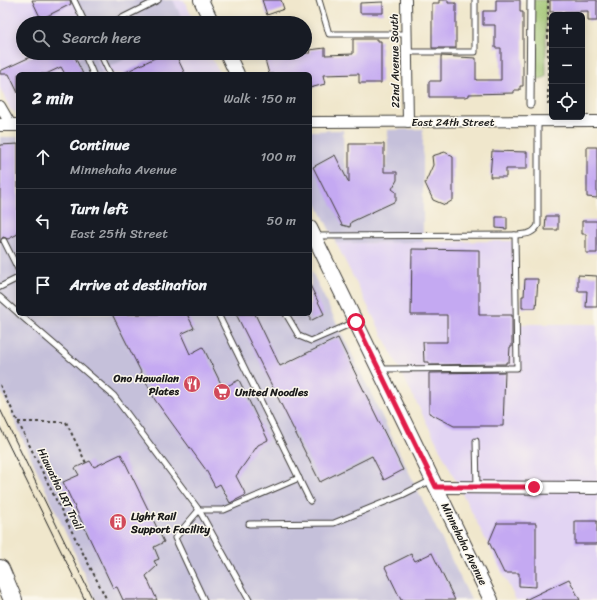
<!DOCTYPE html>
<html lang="en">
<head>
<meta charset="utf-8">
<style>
	:root { --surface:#171b24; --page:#242831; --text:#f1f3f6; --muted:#9ea1a6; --line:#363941 }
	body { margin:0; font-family:Sriracha,sans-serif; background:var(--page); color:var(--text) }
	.controls { position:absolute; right:12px; top:12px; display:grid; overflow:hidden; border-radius:6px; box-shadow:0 2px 10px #0003 }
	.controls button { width:36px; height:36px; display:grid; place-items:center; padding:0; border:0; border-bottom:1px solid var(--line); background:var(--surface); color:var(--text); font:20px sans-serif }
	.stop { position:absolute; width:12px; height:12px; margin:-9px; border:3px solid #e11d48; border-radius:50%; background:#fff }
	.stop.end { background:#e11d48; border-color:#fff; box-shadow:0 1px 4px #0008 }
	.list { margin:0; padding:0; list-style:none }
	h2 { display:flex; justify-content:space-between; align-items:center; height:52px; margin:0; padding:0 16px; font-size:17px }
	h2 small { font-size:13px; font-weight:400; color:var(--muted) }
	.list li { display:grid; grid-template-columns:26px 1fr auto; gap:12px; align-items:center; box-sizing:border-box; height:64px; padding:0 16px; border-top:1px solid var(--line) }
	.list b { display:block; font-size:15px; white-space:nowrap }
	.list p { margin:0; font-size:13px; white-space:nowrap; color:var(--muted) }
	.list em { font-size:13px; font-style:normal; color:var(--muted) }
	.icon { flex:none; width:22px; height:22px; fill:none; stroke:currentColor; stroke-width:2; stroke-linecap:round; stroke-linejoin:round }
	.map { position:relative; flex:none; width:597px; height:600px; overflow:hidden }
	.search { position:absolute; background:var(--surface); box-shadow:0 2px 10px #0003; left:16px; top:16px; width:296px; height:44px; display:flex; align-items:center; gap:10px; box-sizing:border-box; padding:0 14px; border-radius:22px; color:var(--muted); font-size:15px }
	.panel { position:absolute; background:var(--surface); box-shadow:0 2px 10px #0003; left:16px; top:72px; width:296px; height:244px; border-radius:6px }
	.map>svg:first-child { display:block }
</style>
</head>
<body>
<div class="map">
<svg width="597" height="600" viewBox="0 0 597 600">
	<rect width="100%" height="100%" fill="#fbf7ec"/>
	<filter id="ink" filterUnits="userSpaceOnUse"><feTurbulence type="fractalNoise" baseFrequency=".025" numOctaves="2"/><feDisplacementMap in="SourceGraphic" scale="8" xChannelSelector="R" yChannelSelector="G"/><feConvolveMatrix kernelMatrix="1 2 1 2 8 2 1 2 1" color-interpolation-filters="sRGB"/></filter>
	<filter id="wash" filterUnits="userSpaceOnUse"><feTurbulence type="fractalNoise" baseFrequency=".012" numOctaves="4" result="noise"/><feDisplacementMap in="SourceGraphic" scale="16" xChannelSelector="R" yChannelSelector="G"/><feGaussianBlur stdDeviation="0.9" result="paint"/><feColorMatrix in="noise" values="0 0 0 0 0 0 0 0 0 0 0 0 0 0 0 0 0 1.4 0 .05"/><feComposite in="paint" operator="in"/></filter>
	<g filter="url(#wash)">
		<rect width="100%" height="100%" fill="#f0e7cc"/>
		<g fill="#e2d4f3">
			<path d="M0,0H184L195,23H23V53H209L220,74H18V114L10,109L0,88Z"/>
			<path d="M514,241L517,324H597V600H516L336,243Z"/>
		</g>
		<g fill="#c5c0da">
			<path d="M76,0H173L184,22L88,23Z"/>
			<path d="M90,53H93L103,74H83L76,60Z"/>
			<path d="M102,53H134V55L109,67Z"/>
			<path d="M423,129V242L336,243L310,190V131L343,130L344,162L350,176L387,166L388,130Z"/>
			<path d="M0,137H18V314H310L311,270L471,600H96L0,389Z"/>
		</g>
		<path fill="#9dc36e" stroke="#5c7045" d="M533,0H546V77L540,79L533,77Z"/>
		<g id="blocks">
			<g fill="#c4a9f2">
				<path d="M32,0H70L71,4L41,19Z"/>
				<path d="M262,0H281L284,9L267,15Z"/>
				<path d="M439,0H448V3H456V48H432V3H439Z"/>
				<path d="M496,0H520V12H523V86H520V90H514V93L469,94V96L465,97H429V81H441V56L476,58V80H501V48H495V25H483V11H496Z"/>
				<path d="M550,0H597V21H588V11L550,12Z"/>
				<path d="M383,2V13H360V3Z"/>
				<path d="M353,39H377V41H381V83H359V74L323,75L325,84L310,88V74H269L264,56L275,53H310L309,50L325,48V55L353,54Z"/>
				<path d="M39,53H73L83,74H65L61,67L46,74H18V93L9,74H0V71Z"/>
				<path d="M165,53H175L185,74H122Z"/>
				<path d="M18,144V234L8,239L3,237L0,243V145Z"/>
				<path d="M349,144H384V172H397V180L392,189L396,192V201L351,222L350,227L342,225L313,167L335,155L349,183Z"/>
				<path d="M587,147H597V198L587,197Z"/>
				<path d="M492,151L527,152V169H506V177H490Z"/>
				<path d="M445,152L453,157V200L445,205L433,200L425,183L433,165L432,156Z"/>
				<path d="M546,216H558V230H545Z"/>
				<path d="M496,217H507V229L496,228Z"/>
				<path d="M582,221H597V253H586V234H582Z"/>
				<path d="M412,249L479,250V315H512V347H510L509,362H506V364L429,365V362H424L423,342H447V315H411Z"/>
				<path d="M578,275L597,276V307H586L587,291H578Z"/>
				<path d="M525,279H538L536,308H522V296H524Z"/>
				<path d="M310,285L324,314L310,321Z"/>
				<path d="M112,314H187L194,328L181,334L190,354L203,347L223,388L239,380L268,440L258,445L236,476L246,495L230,503L220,484L215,487L206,470L155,400Z"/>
				<path d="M236,314H255L280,366L338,338L403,470L384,480L372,456L320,482Z"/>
				<path d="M505,372L503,426H454L429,413V373Z"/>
				<path d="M121,454L164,542L154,547L159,559L154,561L157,566L146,576L157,600H123L117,587L113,588L63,482L79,475L75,468L90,461L94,467Z"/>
				<rect x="575" y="521" width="22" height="23"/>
				<path d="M497,523H536V587L519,586V573H504L489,542Z"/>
				<path d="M432,553L455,600H401L385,567L411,554L415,561Z"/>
				<path d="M569,579L580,600H525Z"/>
			</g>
		</g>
	</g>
	<g filter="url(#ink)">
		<use href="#blocks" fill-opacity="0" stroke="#3c3a36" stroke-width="1"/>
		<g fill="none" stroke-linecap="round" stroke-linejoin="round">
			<g stroke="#3c3a36" stroke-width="7">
				<g id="service">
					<path d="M74,0L85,23"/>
					<path d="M319,0L329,34H406"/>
					<path d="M112,23L158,0"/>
					<path d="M406,52H475V0"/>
					<path d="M84,53L93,74"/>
					<path d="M100,53L110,74"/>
					<path d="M515,235C525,234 533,235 538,225V122"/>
					<path d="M315,236L515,235L517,368L381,369"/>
					<path d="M4,241L18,269"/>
					<path d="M0,287L18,278"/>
					<path d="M0,297L18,313"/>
					<path d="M19,314L114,396L199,510L175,538L204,600"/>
					<path d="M218,314L310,501"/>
					<path d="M286,314L299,336L311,341L355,322"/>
					<path d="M476,441L477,487"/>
					<path d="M199,510H224L299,478"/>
					<path d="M199,510L249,600"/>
					<path d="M249,524L334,523L402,495L432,480"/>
				</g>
			</g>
			<g stroke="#3c3a36" stroke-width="9">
				<path id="pedestrian" d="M530,104L531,0"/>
			</g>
			<g stroke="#3c3a36" stroke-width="12">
				<g id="minor">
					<path d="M406,0L408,122"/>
					<path d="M0,106L11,125"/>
					<path d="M310,122L597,121"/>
				</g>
			</g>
			<g stroke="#3c3a36" stroke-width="14">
				<g id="tertiary">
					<path d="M0,125H18"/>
					<path d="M436,487L597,488"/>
				</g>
			</g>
			<g stroke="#3c3a36" stroke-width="16">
				<g id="secondary">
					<path d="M201,0L212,23"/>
					<path d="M227,53L237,74"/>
					<path d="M310,228L491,600"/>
				</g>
			</g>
			<g stroke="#3c3a36" stroke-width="20">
				<path id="motorway" d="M0,569L13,600"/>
			</g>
			<g stroke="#3c3a36" stroke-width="2" stroke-dasharray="3 3" stroke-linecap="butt">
				<path d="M548,0V104"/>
				<path d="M0,385L65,518L107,600"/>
				<path d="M18,422H66L86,463"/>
			</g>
			<use href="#service" stroke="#fff" stroke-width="5"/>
			<use href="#pedestrian" stroke="#fff" stroke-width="7"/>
			<use href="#minor" stroke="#fff" stroke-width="10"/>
			<use href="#tertiary" stroke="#fff" stroke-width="12"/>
			<use href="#secondary" stroke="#fff" stroke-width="14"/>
			<use href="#motorway" stroke="#fff" stroke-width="18"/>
			<g stroke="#1c1c1c" stroke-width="1">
				<path d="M0,409L93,600"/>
				<path d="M0,427L85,600"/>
			</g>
		</g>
	</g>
	<g fill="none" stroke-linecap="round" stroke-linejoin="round" filter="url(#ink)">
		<path stroke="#e11d48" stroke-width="5" d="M356,322L436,487H534"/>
	</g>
	<defs>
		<g id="restaurant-disc" transform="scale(0.9)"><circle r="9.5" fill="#d1495b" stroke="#fbf7ec"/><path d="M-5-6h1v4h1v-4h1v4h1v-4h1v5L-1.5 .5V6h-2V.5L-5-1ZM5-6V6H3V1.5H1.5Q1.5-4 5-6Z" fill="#fff"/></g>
		<g id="supermarket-disc" transform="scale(0.9)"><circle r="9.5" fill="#d1495b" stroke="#fbf7ec"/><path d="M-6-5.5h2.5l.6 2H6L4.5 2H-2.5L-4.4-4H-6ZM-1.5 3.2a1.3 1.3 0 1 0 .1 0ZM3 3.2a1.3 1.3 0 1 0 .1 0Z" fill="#fff"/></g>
		<g id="building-disc" transform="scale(0.9)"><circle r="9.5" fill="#d1495b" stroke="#fbf7ec"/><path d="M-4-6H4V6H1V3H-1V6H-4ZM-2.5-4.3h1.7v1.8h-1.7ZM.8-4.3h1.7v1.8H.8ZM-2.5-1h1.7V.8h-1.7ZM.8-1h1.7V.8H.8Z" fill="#fff"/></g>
	</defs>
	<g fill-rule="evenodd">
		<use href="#restaurant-disc" x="192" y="384"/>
		<use href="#supermarket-disc" x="222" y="392"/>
		<use href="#building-disc" x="118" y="522"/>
	</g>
	<g text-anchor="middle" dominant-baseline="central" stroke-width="3" stroke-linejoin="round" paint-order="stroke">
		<g font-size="11" fill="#1c1c1c" stroke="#fbf7ec">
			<text transform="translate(395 61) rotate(-91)">22nd Avenue South</text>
			<text x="453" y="122">East 24th Street</text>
			<text transform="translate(60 489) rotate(64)">Hiawatha LRT Trail</text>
			<text transform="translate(464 544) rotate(64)">Minnehaha Avenue</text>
		</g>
		<g font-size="11" font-weight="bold" fill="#1c1c1c" stroke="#fbf7ec" text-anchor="start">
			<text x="179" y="378" text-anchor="end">Ono Hawaiian<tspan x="179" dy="13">Plates</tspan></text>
			<text x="235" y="392">United Noodles</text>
			<text x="131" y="516">Light Rail<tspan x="131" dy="13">Support Facility</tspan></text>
		</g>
	</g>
</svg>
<div class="controls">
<button>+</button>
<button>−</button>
<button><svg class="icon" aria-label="locate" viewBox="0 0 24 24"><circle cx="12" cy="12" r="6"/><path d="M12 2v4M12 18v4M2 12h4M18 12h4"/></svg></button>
</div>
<div class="stop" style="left:356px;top:322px"></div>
<div class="stop end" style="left:534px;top:487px"></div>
<div class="search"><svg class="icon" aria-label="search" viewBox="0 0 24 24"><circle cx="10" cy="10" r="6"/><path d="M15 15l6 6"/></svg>Search here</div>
<section class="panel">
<h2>2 min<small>Walk · 150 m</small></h2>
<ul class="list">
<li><svg class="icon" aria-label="ahead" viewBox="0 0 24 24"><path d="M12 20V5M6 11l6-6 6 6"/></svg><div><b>Continue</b><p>Minnehaha Avenue</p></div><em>100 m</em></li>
<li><svg class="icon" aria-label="left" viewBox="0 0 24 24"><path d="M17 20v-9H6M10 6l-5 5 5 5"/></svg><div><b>Turn left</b><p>East 25th Street</p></div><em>50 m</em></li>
<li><svg class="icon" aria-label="arrive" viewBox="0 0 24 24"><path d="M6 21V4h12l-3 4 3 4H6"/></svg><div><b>Arrive at destination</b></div></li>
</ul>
</section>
</div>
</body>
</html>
